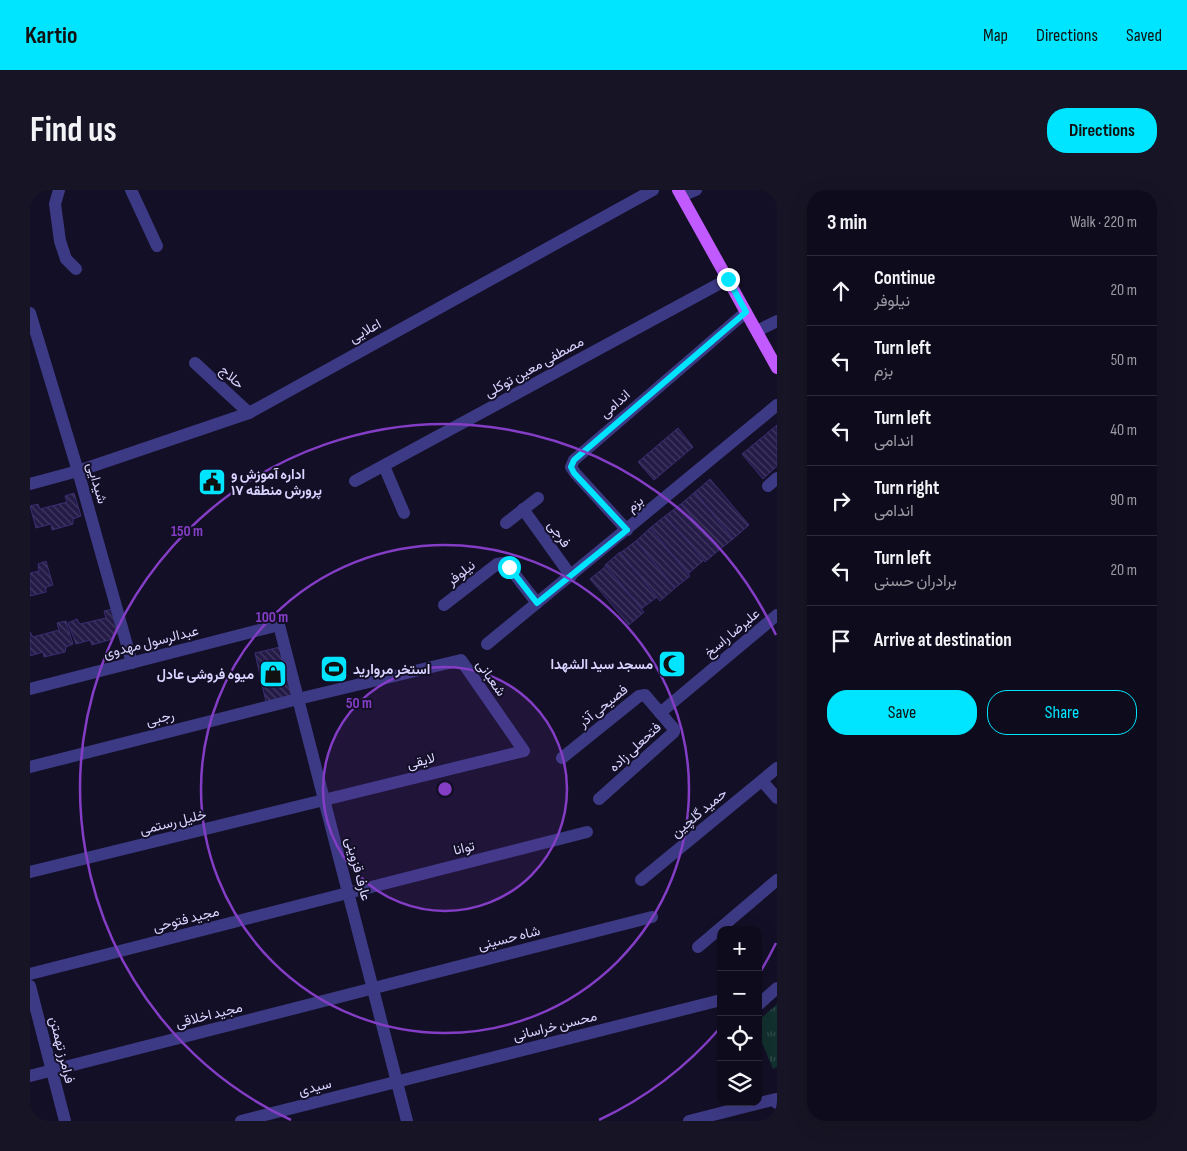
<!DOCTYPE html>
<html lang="en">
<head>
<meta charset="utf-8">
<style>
	:root { --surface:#0e0b1c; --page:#171425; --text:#f1f3f6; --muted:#9b9ba3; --line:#2e2b3b; --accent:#00e5ff }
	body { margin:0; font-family:"Sofia Sans Condensed",Vazirmatn,sans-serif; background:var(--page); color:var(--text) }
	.controls { position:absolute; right:15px; bottom:15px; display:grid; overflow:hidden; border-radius:10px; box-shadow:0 5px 20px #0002 }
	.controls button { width:45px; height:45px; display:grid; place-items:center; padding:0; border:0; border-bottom:1px solid var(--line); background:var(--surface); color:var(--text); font:25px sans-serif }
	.stop { position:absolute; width:15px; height:15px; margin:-11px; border:4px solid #00e5ff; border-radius:50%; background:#fff }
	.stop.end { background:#00e5ff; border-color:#fff; box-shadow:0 1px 5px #0008 }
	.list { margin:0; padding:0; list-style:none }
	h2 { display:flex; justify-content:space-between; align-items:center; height:65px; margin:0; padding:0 20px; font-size:21px }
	h2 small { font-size:16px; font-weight:400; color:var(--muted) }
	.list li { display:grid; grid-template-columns:32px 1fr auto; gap:15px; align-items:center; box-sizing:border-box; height:70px; padding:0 20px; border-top:1px solid var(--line) }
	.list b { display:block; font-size:19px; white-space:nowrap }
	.list p { margin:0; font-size:16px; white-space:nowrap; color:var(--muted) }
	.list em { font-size:16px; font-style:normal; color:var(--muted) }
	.actions { display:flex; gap:10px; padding:15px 20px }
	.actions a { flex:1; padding:11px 0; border:1px solid var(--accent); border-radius:20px; text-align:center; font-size:18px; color:var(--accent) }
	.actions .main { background:var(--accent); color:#111 }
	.icon { flex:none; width:28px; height:28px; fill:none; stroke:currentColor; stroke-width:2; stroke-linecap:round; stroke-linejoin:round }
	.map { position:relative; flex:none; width:747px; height:931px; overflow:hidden; border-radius:20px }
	header { display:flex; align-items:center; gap:30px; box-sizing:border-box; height:70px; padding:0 25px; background:var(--accent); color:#111 }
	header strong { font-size:24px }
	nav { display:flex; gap:28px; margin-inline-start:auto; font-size:18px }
	.intro { display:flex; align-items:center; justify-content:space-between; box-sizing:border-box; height:120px; padding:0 30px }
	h1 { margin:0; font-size:35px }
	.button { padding:12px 22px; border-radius:20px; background:var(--accent); color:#111; font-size:18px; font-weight:700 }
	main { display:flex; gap:30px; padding:0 30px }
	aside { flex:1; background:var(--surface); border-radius:20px; box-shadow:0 5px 20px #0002 }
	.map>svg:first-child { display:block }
</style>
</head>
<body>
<header>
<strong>Kartio</strong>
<nav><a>Map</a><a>Directions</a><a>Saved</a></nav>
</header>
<div class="intro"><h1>Find us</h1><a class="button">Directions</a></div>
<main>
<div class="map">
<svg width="747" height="931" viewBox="0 0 747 931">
	<defs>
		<pattern id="park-tufts" width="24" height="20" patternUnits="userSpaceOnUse" patternTransform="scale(1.25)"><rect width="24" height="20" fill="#12302f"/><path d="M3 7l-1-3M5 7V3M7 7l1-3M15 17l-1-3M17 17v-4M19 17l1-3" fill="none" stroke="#344d4e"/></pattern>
		<pattern id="building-back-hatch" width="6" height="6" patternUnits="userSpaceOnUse" patternTransform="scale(1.25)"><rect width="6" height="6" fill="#241b47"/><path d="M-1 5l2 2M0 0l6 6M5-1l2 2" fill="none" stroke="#433b63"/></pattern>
	</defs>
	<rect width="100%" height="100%" fill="#130f26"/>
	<path fill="url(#park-tufts)" d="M747,814V877L743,879L728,843V831Z"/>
	<g fill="url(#building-back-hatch)" stroke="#3b2d73">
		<path d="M747,235V276L733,289L712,264Z"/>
		<path d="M648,238L663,257L624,290L608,272Z"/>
		<path d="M680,289L719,335L703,349L665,302Z"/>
		<path d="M665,302L703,349L689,360L651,314Z"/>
		<path d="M44,303L51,326L43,329V334L22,340L21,334L6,338L0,316L8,314L10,319L37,312L35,306Z"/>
		<path d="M651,314L689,360L675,372L635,326Z"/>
		<path d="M635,326L674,370L658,384L620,338Z"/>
		<path d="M620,338L660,386L645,398L606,351Z"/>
		<path d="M606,351L645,398L630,411L590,363Z"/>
		<path d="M590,362L627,407L611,419L575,375Z"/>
		<path d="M16,371L23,395L16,397V402L0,406V383L9,381L8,374Z"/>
		<path d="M576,376L614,422L599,435L560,389Z"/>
		<path d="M83,419L91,442L83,445L82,449L62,455L60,450L46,454L38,433L47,429L50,434L76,428L74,421Z"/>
		<path d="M36,431L43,454L36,457L35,462L14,467L13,462L0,466V442L3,447L29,440L27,433Z"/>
		<path d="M250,457L263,505L236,512L225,463Z"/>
	</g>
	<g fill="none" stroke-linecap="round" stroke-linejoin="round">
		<g stroke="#3d3a85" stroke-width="12">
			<path d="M29,0L25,14L30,51L36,69L46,79"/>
			<path d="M101,0L127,56"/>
			<path d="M651,6L666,0"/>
			<path d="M0,123L48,281L102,473"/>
			<path d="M727,141L747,131"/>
			<path d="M165,173L219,223"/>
			<path d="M354,276L374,323"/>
			<path d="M325,291L698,89"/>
			<path d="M0,294L48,281L219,223L623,0"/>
			<path d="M738,296L747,288"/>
			<path d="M493,319L541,386"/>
			<path d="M476,333L508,308"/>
			<path d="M597,340L545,283L541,277L544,270L716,122"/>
			<path d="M414,415L467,374L473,373L479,377L507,413"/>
			<path d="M457,454L747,215"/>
			<path d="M0,499L249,435L377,931"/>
			<path d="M630,523L747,425"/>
			<path d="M532,568L609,506L615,505L644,539V542L569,609"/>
			<path d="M0,577L268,509L431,470L494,561L0,682"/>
			<path d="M732,591L747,608"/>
			<path d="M611,690L747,578"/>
			<path d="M668,757L747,690"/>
			<path d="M0,784L557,642"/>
			<path d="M0,796L35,931"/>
			<path d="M728,815L747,798"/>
			<path d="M0,886L622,727"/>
			<path d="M211,931L691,810"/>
			<path d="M659,931L746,909L747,913"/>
		</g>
		<path stroke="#c25bff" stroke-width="12" d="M648,0L747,178"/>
	</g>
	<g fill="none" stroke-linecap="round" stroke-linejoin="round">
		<path stroke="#00e5ff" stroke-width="6" d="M479,377L507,413L597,340L544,283L541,277L544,270L716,122L698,89"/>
	</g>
	<circle cx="415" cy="599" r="122" fill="#843dc5" fill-opacity=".12"/>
	<g fill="none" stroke="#843dc5" stroke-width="2.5">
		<circle cx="415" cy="599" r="122"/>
		<circle cx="415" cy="599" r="244"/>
		<path d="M746 753A365 365 0 0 1 729 784M690 838A365 365 0 0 1 569 930M261 930A365 365 0 1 1 746 445"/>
	</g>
	<defs>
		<g id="civic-square" transform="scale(1.4375)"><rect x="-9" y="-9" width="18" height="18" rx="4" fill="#00e5ff" stroke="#130f26"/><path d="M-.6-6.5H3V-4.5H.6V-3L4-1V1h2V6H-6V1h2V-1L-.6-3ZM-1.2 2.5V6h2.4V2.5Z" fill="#111"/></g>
		<g id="mosque-square" transform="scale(1.4375)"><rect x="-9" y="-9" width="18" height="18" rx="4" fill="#00e5ff" stroke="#130f26"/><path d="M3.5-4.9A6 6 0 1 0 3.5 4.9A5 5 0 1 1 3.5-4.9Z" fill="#111"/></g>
		<g id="stadium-square" transform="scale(1.4375)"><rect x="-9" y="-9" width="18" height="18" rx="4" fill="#00e5ff" stroke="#130f26"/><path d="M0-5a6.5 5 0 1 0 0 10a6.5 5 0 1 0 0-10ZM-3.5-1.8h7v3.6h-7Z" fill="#111"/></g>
		<g id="shop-square" transform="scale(1.4375)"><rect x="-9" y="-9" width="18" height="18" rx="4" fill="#00e5ff" stroke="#130f26"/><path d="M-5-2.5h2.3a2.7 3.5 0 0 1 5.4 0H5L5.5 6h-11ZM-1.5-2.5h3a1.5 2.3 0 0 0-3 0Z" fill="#111"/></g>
	</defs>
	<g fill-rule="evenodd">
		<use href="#civic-square" x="182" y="292"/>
		<use href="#mosque-square" x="642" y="474"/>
		<use href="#stadium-square" x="304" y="479"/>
		<use href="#shop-square" x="243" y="484"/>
	</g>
	<g text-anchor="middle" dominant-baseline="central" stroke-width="4" stroke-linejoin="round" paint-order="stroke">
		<g font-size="14" fill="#d9d4ff" stroke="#130f26">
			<text transform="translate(335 141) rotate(-29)">اعلایی</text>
			<text transform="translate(504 177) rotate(-29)">مصطفی معین توکلی</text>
			<text transform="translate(202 187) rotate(43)">حلاج</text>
			<text transform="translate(585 214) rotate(-41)">اندامی</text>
			<text transform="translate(67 293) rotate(74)">شیدایی</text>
			<text transform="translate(605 314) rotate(-40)">بزم</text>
			<text transform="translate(529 344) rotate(55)">فرجی</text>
			<text transform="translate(431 383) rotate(-38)">نیلوفر</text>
			<text transform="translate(702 443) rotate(-40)">علیرضا راسخ</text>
			<text transform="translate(121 452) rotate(-14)">عبدالرسول مهدوی</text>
			<text transform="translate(461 488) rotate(55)">شعبانی</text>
			<text transform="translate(573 516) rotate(-39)">فصیحی آذر</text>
			<text transform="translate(130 528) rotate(-14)">رجبی</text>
			<text transform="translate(605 557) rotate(-43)">فتحعلی زاده</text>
			<text transform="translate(391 571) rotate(-14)">لایقی</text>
			<text transform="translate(669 623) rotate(-40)">حمید گلچین</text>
			<text transform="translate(143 632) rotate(-14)">خلیل رستمی</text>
			<text transform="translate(434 658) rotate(-14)">توانا</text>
			<text transform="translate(328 679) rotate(75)">عارف قزوینی</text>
			<text transform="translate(156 729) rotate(-14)">مجید فتوحی</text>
			<text transform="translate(479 748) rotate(-14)">شاه حسینی</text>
			<text transform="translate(179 825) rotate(-14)">مجید اخلاقی</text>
			<text transform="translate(525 836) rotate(-14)">محسن خراسانی</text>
			<text transform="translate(32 860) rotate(76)">فرامرز تهمتن</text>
			<text transform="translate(285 897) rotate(-14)">سیدی</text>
		</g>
		<g font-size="14" font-weight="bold" fill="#d9d4ff" stroke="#130f26" text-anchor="start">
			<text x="201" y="284">اداره آموزش و<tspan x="201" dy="16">پرورش منطقه ۱۷</tspan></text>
			<text x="623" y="474" text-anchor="end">مسجد سید الشهدا</text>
			<text x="323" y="479">استخر مروارید</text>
			<text x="224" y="484" text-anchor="end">میوه فروشی عادل</text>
		</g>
	</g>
	<circle cx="415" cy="599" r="8" fill="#843dc5" stroke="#130f26" stroke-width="2.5"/>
	<g font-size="15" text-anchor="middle" font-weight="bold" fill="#843dc5" stroke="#130f26" stroke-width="4" stroke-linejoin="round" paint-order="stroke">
		<text x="157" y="346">150 m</text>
		<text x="242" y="432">100 m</text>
		<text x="329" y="518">50 m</text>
	</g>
</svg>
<div class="controls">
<button>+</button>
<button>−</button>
<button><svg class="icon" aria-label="locate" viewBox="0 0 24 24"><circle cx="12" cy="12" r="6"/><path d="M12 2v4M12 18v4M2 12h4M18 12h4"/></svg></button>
<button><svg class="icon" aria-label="layers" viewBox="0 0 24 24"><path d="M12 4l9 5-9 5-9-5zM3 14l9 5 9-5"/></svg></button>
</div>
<div class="stop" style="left:479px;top:377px"></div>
<div class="stop end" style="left:698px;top:89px"></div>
</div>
<aside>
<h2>3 min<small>Walk · 220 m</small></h2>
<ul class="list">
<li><svg class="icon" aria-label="ahead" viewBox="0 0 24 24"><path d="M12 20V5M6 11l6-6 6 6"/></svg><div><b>Continue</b><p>نیلوفر</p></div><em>20 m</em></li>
<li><svg class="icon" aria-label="left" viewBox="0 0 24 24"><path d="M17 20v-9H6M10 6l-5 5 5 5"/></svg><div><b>Turn left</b><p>بزم</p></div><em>50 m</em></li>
<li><svg class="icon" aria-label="left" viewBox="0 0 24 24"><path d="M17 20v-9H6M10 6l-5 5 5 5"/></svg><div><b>Turn left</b><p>اندامی</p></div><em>40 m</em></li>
<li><svg class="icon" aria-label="right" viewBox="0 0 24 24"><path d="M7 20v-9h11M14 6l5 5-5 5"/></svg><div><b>Turn right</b><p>اندامی</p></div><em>90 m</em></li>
<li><svg class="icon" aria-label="left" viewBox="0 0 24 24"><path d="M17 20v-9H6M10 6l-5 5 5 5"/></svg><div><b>Turn left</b><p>برادران حسنی</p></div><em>20 m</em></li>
<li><svg class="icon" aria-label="arrive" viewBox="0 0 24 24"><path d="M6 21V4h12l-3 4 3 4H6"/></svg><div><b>Arrive at destination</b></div></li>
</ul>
<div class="actions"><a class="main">Save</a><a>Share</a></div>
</aside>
</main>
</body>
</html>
